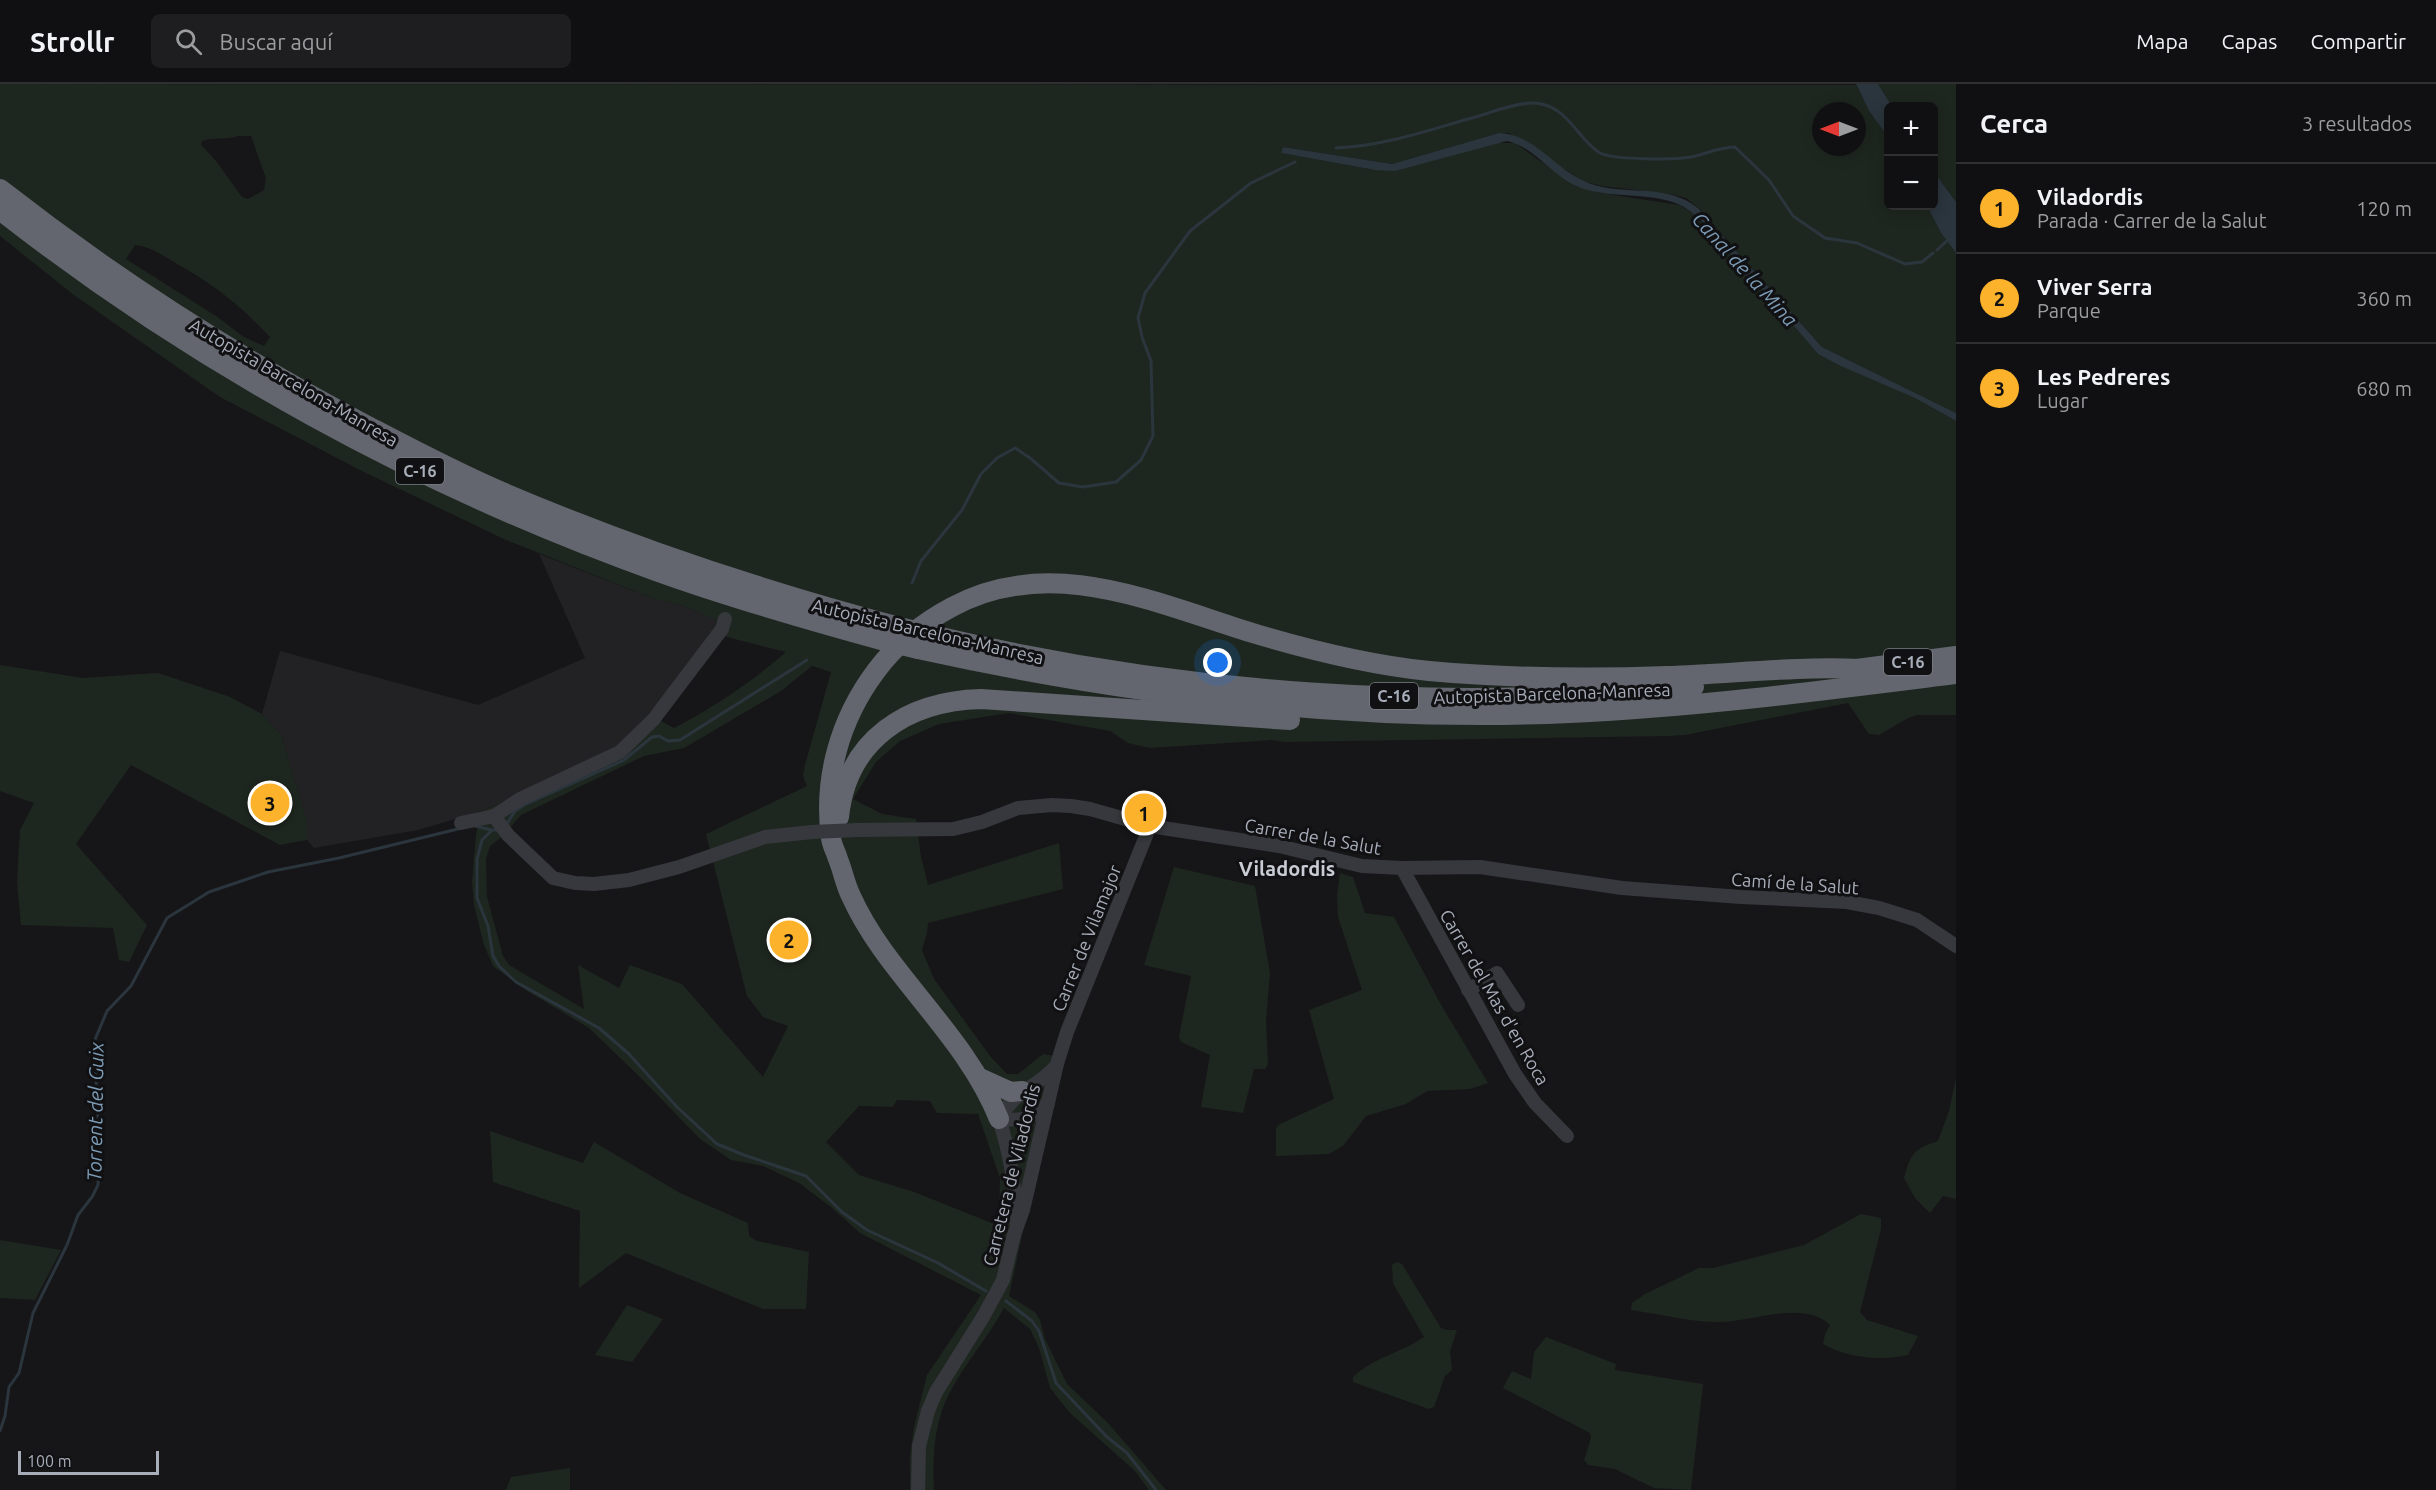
<!DOCTYPE html>
<html lang="es">
<head>
<meta charset="utf-8">
<style>
	:root { --surface:#101012; --page:#1e1e20; --text:#f1f3f6; --muted:#9c9d9f; --line:#303032; --accent:#fcb22b }
	body { margin:0; font-family:Ubuntu,sans-serif; background:var(--page); color:var(--text) }
	.controls { position:absolute; right:18px; top:18px; display:grid; overflow:hidden; border-radius:9px; box-shadow:0 3px 15px #0003 }
	.controls button { width:54px; height:54px; display:grid; place-items:center; padding:0; border:0; border-bottom:2px solid var(--line); background:var(--surface); color:var(--text); font:30px sans-serif }
	.compass { position:absolute; left:1812px; top:18px; width:54px; height:54px; border-radius:50%; background:var(--surface); box-shadow:0 3px 15px #0003; rotate:270deg }
	.scale { position:absolute; left:18px; bottom:15px; width:141px; box-sizing:border-box; padding-left:6px; border:3px solid #a7adb9; border-top:0; font-size:16px; line-height:21px; white-space:nowrap; color:#a7adb9; -webkit-text-stroke:4px #111113; paint-order:stroke }
	.you { position:absolute; left:1218px; top:579px; width:21px; height:21px; margin:-15px; border:4px solid #fff; border-radius:50%; background:#1a73e8; box-shadow:0 0 0 9px #1a73e833 }
	.badge { display:grid; place-items:center; width:39px; height:39px; border-radius:50%; background:var(--accent); color:#111; font-size:20px; font-weight:700 }
	.pin { position:absolute; translate:-50% -50%; border:3px solid #fff; box-shadow:0 2px 6px #0006 }
	.list { margin:0; padding:0; list-style:none }
	h2 { display:flex; justify-content:space-between; align-items:center; height:78px; margin:0; padding:0 24px; font-size:26px }
	h2 small { font-size:20px; font-weight:400; color:var(--muted) }
	.list li { display:grid; grid-template-columns:39px 1fr auto; gap:18px; align-items:center; box-sizing:border-box; height:90px; padding:0 24px; border-top:2px solid var(--line) }
	.list b { display:block; font-size:22px; white-space:nowrap }
	.list p { margin:0; font-size:20px; white-space:nowrap; color:var(--muted) }
	.list em { font-size:20px; font-style:normal; color:var(--muted) }
	.icon { flex:none; width:33px; height:33px; fill:none; stroke:currentColor; stroke-width:2; stroke-linecap:round; stroke-linejoin:round }
	.map { position:relative; flex:none; width:1956px; height:1406px; overflow:hidden }
	header { display:flex; align-items:center; gap:36px; box-sizing:border-box; height:84px; padding:0 30px; background:var(--surface); border-bottom:2px solid var(--line) }
	header strong { font-size:28px }
	nav { display:flex; gap:33px; margin-inline-start:auto; font-size:21px }
	.search { width:420px; height:54px; background:var(--page); display:flex; align-items:center; gap:15px; box-sizing:border-box; padding:0 21px; border-radius:9px; color:var(--muted); font-size:22px }
	main { display:flex }
	aside { flex:1; background:var(--surface) }
	.map>svg:first-child { display:block }
</style>
</head>
<body>
<header>
<strong>Strollr</strong>
<div class="search"><svg class="icon" aria-label="search" viewBox="0 0 24 24"><circle cx="10" cy="10" r="6"/><path d="M15 15l6 6"/></svg>Buscar aquí</div>
<nav><a>Mapa</a><a>Capas</a><a>Compartir</a></nav>
</header>
<main>
<div class="map">
<svg width="1956" height="1406" viewBox="0 0 1956 1406">
	<rect width="100%" height="100%" fill="#161618"/>
	<path fill="#222225" d="M539,470L655,515L681,521L716,536L715,550L619,665L482,727L418,746L314,764L307,756V738L281,650L262,630L280,567L478,621L585,574Z"/>
	<g fill="#1e271f" fill-rule="evenodd">
		<path d="M0,0L1856,1L1869,27L1888,53V122H1927L1941,149L1956,169V329L1822,263L1699,124L1686,114L1671,110L1602,102L1583,97L1509,49H1499L1392,80L1283,63L1281,69L1375,86L1428,78L1495,59H1515L1572,100L1600,109L1679,121L1693,129L1739,181L1728,183L1750,194L1762,205L1818,270L1915,314L1956,337V631H1917L1906,635L1879,651L1869,650L1848,619L1685,651L1668,652L1284,658L1272,656L1150,664L1128,659L1110,647L1009,629L939,640L900,657L876,678L853,715L882,730L916,735L921,773L928,801L1059,759L1063,805L928,839L927,849L922,866L934,895L990,972L1007,990H1018L1043,970L1065,974L1043,1054L1009,1212L1035,1228L1040,1236L1045,1255L1067,1300L1108,1339L1166,1406H1149L1135,1387L1070,1329L1050,1304L1039,1264L1030,1245L1004,1224C988,1254 964,1280 949,1310C934,1340 932,1374 934,1406H910V1371L914,1343L927,1291L981,1211L860,1149L831,1123L799,1099L763,1082L731,1076L700,1055L641,994L589,944L524,905L493,882L484,861L474,821L472,798L476,750L482,727L619,665L648,630L674,644C713,624 753,597 786,568L715,550L716,536L681,521L655,515L506,456L362,387L220,313L74,211L0,152ZM1821,27H1857V63H1821ZM238,52H251L266,94L264,106L248,115L242,113L216,77L201,61L202,57C213,53 226,56 238,52ZM135,161C149,162 162,171 174,178C213,200 239,220 270,253L264,262L244,253L216,232L126,175ZM812,582L831,588L805,681L803,692L807,702L706,750L747,912L763,933L788,942L763,993L682,900L630,881L619,904L578,881L584,925L509,881L503,872L487,813L486,775L490,762L502,753L521,731L644,672L684,664L781,607ZM897,1016L930,1017L937,1029L978,1030L1000,1094L999,1142L914,1108L859,1091L826,1058L859,1022L893,1023Z"/>
		<path d="M1878,0H1956V118L1934,88V22H1892Z"/>
		<path d="M0,581L83,594L158,589L230,613L262,630L281,650L307,738V756L280,761L131,681L76,760L147,841L129,878L119,876L113,844L21,841L17,797L20,746L34,719L0,707Z"/>
		<path d="M1174,783L1255,802L1270,889L1266,938L1268,980L1265,985H1254L1243,1029L1201,1023L1210,971L1181,958L1179,952L1191,892L1144,881Z"/>
		<path d="M1340,789L1353,793L1365,829L1394,833L1440,919L1488,999L1470,1005L1427,1007L1406,1020L1366,1032L1343,1062L1329,1070L1276,1072V1044L1280,1040L1334,1015L1309,926L1362,906L1338,833L1337,812Z"/>
		<path d="M1956,994V1115L1943,1112L1930,1129L1915,1114L1904,1094C1911,1070 1913,1065 1938,1057L1949,1027Z"/>
		<path d="M490,1047L583,1079L594,1058L680,1109L748,1139L749,1152L757,1157L809,1168L806,1225H763L626,1169L579,1204L580,1127L493,1098Z"/>
		<path d="M1861,1130L1881,1134V1145L1860,1228L1867,1236L1918,1252L1908,1271C1881,1277 1846,1274 1823,1260L1825,1250L1830,1241C1802,1215 1750,1239 1718,1238C1690,1238 1660,1230 1631,1226L1632,1219L1645,1210L1699,1184H1713L1804,1161Z"/>
		<path d="M0,1156L61,1166L35,1216L0,1214Z"/>
		<path d="M1397,1178L1402,1180L1441,1244L1446,1246H1457L1450,1267L1452,1286L1445,1292L1434,1323L1429,1325L1353,1298V1293C1374,1273 1401,1269 1424,1253L1393,1199L1392,1181Z"/>
		<path d="M627,1221L663,1235L632,1278L595,1271Z"/>
		<path d="M1546,1253L1616,1280L1615,1286L1703,1300L1691,1406L1654,1404L1615,1385L1588,1381L1584,1376L1591,1354L1590,1349L1503,1304L1512,1287L1531,1295L1534,1268Z"/>
		<path d="M570,1384V1406H506L511,1393Z"/>
	</g>
	<g fill="#2b353d">
		<path d="M1856,0H1878L1892,22H1888V53L1869,27Z"/>
		<path d="M1499,49C1533,50 1553,82 1582,96C1620,115 1663,96 1698,124L1822,263L1956,329V337L1915,314L1841,282L1818,270L1762,205L1750,194L1728,182L1729,178L1738,180C1722,161 1703,132 1680,121C1648,106 1605,117 1572,100C1549,88 1532,62 1507,57L1395,87L1375,86L1281,69L1283,63L1392,80Z"/>
		<path d="M1934,88L1956,118V169L1941,149L1927,122H1934Z"/>
	</g>
	<g fill="none" stroke-linecap="round" stroke-linejoin="round">
		<g stroke="#2b353d" stroke-width="3">
			<path d="M1336,64C1386,62 1431,45 1479,32C1495,27 1515,19 1532,19C1568,19 1577,56 1600,69C1614,76 1675,76 1691,73C1709,69 1716,64 1735,63L1769,96L1793,132L1825,154L1857,159L1905,180L1922,178L1933,169"/>
			<path d="M1937,166L1949,155"/>
			<path d="M912,499L921,477L962,426L981,390L997,374L1015,364L1030,374L1059,399L1083,403L1116,398L1141,376L1153,352L1151,277L1142,253L1138,234L1145,209L1190,147L1251,99L1295,78"/>
			<path d="M506,741L515,727L524,721L624,676L652,653L659,652L668,657L680,656L807,576"/>
			<path d="M475,742L491,746"/>
			<path d="M498,746H492L482,756L477,775V814L488,842L493,872L499,882L516,898L599,944L629,970L677,1023L717,1060L744,1071L806,1092L842,1128L867,1146L938,1179L986,1207"/>
			<path d="M1006,1217L1032,1237L1039,1247L1056,1299L1107,1353L1127,1369L1156,1406"/>
			<path d="M0,1347L5,1332L9,1303L19,1289L33,1229L67,1161L78,1131L92,1113L98,1101L100,1072L94,958L107,927L131,902L167,834L209,808L268,788L339,774L462,744"/>
		</g>
		<g stroke="#37383d" stroke-width="14">
			<path d="M494,732L508,751L553,794L575,799L594,800L629,796L679,783L765,753L812,748"/>
			<path d="M461,739L494,732L520,715L620,668L653,636L722,545L725,535"/>
			<path d="M857,746L953,745L982,738L1018,724L1052,721L1071,722L1090,725L1150,742L1279,762L1362,782L1402,784L1480,783L1622,804L1741,813L1847,818L1879,824L1917,836L1956,862"/>
			<path d="M1402,784L1515,990L1535,1019L1567,1052"/>
			<path d="M1468,906L1497,889L1518,921"/>
			<path d="M999,1035C1023,1037 1031,1036 1048,1019"/>
			<path d="M1015,1136C1016,1101 1010,1069 999,1035C1016,1005 1036,1005 1056,982"/>
			<path d="M918,1406L919,1362L928,1327L936,1308L983,1233L1003,1196L1014,1151L1023,1126L1057,980L1067,948L1150,742"/>
		</g>
		<g stroke="#63666f" stroke-width="20">
			<path d="M0,105C115,195 237,273 366,341C410,364 455,388 502,408C631,463 763,507 899,543"/>
			<path d="M0,126C196,280 421,403 656,487C731,514 808,536 885,557"/>
			<path d="M932,551C1180,610 1441,628 1694,603"/>
			<path d="M918,565C1132,612 1350,639 1570,629C1699,623 1828,606 1956,590"/>
			<path d="M1849,586L1956,572"/>
			<path d="M839,733C847,655 908,617 981,615L1290,636"/>
			<path d="M980,994L1011,1008L1022,1007"/>
			<path d="M999,1035C973,970 922,921 882,865C870,848 859,830 851,812C845,800 843,787 838,775C836,768 832,762 831,754C823,694 840,635 876,587C896,560 922,539 952,523C1052,469 1157,520 1256,550C1313,567 1370,581 1429,587C1508,594 1588,595 1668,592C1732,590 1795,582 1860,585"/>
		</g>
		<path stroke="#37383d" stroke-width="14" d="M812,748L857,746"/>
		<g stroke="#63666f" stroke-width="20">
			<path d="M899,543L932,551"/>
			<path d="M885,557L918,565"/>
		</g>
	</g>
	<g text-anchor="middle" dominant-baseline="central" stroke-width="6" stroke-linejoin="round" paint-order="stroke">
		<g fill="#111113" stroke="#7a7e87" stroke-width="1.5">
			<rect x="396" y="374" width="48" height="26" rx="4.5"/>
			<rect x="1884" y="565" width="48" height="26" rx="4.5"/>
			<rect x="1370" y="599" width="48" height="26" rx="4.5"/>
		</g>
		<g font-size="16" font-weight="bold" fill="#a7adb9">
			<text x="420" y="387">C-16</text>
			<text x="1908" y="578">C-16</text>
			<text x="1394" y="612">C-16</text>
		</g>
		<g font-size="18" fill="#a7adb9" stroke="#111113">
			<text transform="translate(294 298) rotate(30)">Autopista Barcelona-Manresa</text>
			<text transform="translate(928 547) rotate(13)">Autopista Barcelona-Manresa</text>
			<text transform="translate(1552 609) rotate(-2)">Autopista Barcelona-Manresa</text>
			<text transform="translate(1313 752) rotate(10)">Carrer de la Salut</text>
			<text transform="translate(1795 799) rotate(4)">Camí de la Salut</text>
			<text transform="translate(1086 854) rotate(-68)">Carrer de Vilamajor</text>
			<text transform="translate(1495 913) rotate(60)">Carrer del Mas d'en Roca</text>
			<text transform="translate(1011 1091) rotate(-76)">Carretera de Viladordis</text>
		</g>
		<g font-size="20" font-style="italic" fill="#7d9cb6" stroke="#111113">
			<text transform="translate(1745 185) rotate(48)">Canal de la Mina</text>
			<text transform="translate(95 1028) rotate(-89)">Torrent del Guix</text>
		</g>
		<g font-size="20" font-weight="bold" fill="#c9ccd5" stroke="#111113">
			<text x="1287" y="784">Viladordis</text>
		</g>
	</g>
</svg>
<div class="controls">
<button>+</button>
<button>−</button>
</div>
<svg class="compass" viewBox="-18 -18 36 36"><path d="M0-13l5 13h-10z" fill="#e53935"/><path d="M0 13l5-13h-10z" fill="#9c9d9f"/></svg>
<div class="scale">100 m</div>
<div class="you"></div>
<div class="pin badge" style="left:1144px;top:729px">1</div>
<div class="pin badge" style="left:789px;top:856px">2</div>
<div class="pin badge" style="left:270px;top:719px">3</div>
</div>
<aside>
<h2>Cerca<small>3 resultados</small></h2>
<ul class="list">
<li><span class="badge">1</span><div><b>Viladordis</b><p>Parada · Carrer de la Salut</p></div><em>120 m</em></li>
<li><span class="badge">2</span><div><b>Viver Serra</b><p>Parque</p></div><em>360 m</em></li>
<li><span class="badge">3</span><div><b>Les Pedreres</b><p>Lugar</p></div><em>680 m</em></li>
</ul>
</aside>
</main>
</body>
</html>
